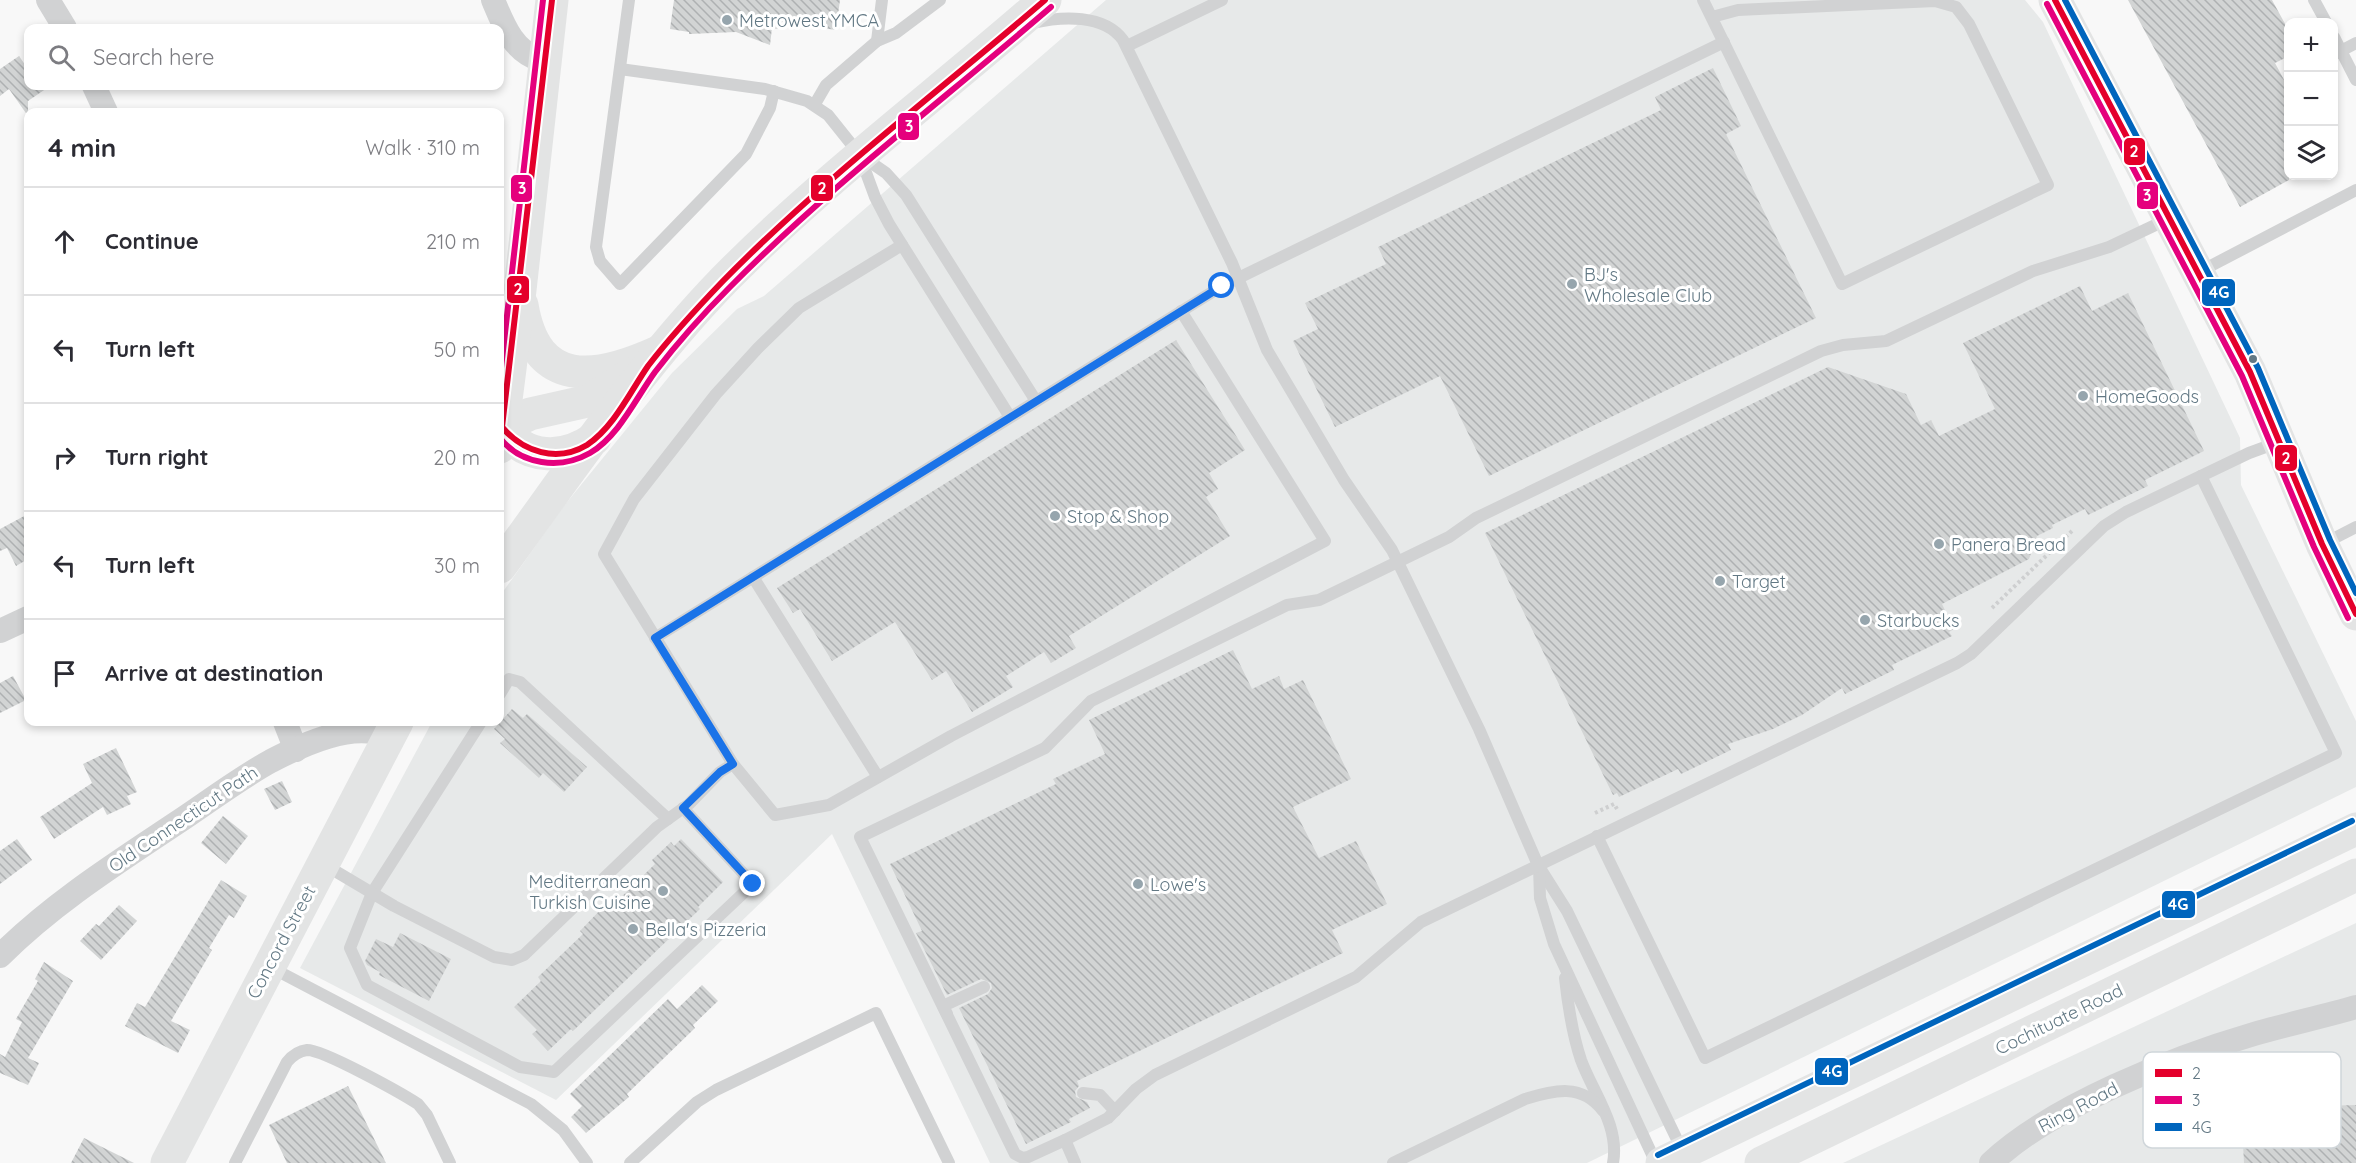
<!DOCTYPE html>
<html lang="en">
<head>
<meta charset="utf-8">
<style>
	:root { --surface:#fff; --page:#f2f2f3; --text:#2b2b33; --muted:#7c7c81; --line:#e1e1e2 }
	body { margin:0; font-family:Quicksand,sans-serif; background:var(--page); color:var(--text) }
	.controls { position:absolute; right:18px; top:18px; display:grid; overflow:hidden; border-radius:12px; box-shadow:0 3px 9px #0003 }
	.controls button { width:54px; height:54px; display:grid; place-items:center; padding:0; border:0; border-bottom:2px solid var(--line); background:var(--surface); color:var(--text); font:30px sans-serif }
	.stop { position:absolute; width:18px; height:18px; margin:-14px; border:4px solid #1a73e8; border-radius:50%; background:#fff }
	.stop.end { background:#1a73e8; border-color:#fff; box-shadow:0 2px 6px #0008 }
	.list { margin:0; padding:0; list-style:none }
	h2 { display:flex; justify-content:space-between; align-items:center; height:78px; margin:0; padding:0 24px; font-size:26px }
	h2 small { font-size:20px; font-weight:400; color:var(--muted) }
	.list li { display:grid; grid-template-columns:39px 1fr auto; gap:18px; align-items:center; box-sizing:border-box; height:108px; padding:0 24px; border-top:2px solid var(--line) }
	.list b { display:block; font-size:22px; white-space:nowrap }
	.list em { font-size:20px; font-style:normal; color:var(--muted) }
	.icon { flex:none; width:33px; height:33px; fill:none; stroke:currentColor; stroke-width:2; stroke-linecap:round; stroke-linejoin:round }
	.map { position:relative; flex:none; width:2356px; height:1163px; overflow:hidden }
	.search { position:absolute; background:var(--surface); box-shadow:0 3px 9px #0003; left:24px; top:24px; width:480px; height:66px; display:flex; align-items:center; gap:15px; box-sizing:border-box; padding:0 21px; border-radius:12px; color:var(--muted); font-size:22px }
	.panel { position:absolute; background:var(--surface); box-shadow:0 3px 9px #0003; left:24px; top:108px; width:480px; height:618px; border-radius:12px }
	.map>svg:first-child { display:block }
</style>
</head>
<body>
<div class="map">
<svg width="2356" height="1163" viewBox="0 0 2356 1163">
	<defs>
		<pattern id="building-back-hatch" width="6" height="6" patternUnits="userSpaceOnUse" patternTransform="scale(1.5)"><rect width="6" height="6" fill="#d2d4d4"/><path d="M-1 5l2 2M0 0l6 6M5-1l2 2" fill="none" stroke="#aeb1b2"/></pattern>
	</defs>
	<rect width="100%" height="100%" fill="#f8f8f8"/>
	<g fill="#e7e9e9">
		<path d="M1106,0H2025L2043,22L2240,438L2241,485L2356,721V787L1587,1163H990L832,834L556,1100L300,968L432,722H500V596L563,507L672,373L737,309L764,296Z"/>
		<path d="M2356,923V1163H1843Z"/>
	</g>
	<g fill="url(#building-back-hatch)">
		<path d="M674,0H840L836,30L782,22L781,29L772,28L770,45L736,32L689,34V32L670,29Z"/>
		<path d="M2128,0H2272L2289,31V56L2275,63L2289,89V180L2240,207Z"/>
		<path d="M19,56L28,69V86H50L28,101V116L9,89L0,96V69Z"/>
		<path d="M1713,68L1741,126L1726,134L1816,318L1489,476L1440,376L1335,427L1293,341L1318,329L1305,303L1386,264L1378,247L1661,110L1655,97Z"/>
		<path d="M2080,286L2092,311L2128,293L2204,451L2145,480L2148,486L2088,515L2085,509L2052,525L2053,528L2037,536L2029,559L1942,604L1954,629L1949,632L1952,636L1892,665L1894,670L1845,694L1842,688L1802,715L1773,729L1728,744L1731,750L1681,774L1678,769L1619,797L1617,793L1613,795L1485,533L1828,367L1906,394L1921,425L1931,420L1939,436L1995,409L1963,343Z"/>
		<path d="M1176,340L1245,450L1209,473L1218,489L1206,497L1230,536L1069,636L1076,648L1051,663L1044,652L1006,676L1013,687L972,712L946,671L932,680L895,622L832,661L800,609L793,613L777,588Z"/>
		<path d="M28,514V559L16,566L7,548L0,551V529Z"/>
		<path d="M1233,650L1252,689L1279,676L1284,689L1303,680L1351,779L1293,807L1319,858L1356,841L1387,904L1332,930L1343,953L1077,1081L1079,1086L1075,1091L1076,1097L1087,1102L1090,1108L1069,1119L1071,1122L1026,1144L959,1008L988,994L992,988L991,983L981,979L947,995L916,933L922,931L890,864L1056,784L1053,779L1105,754L1089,720Z"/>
		<path d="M13,676L26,700L0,713V683Z"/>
		<path d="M512,709L523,718L527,714L587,767L564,792L543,773L539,778L500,743L505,739L494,729Z"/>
		<path d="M116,748L137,792L127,796L131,804L107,815L103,807L54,839L40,817L92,783L83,764Z"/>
		<path d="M282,781L292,802L275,810L264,789Z"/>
		<path d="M223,816L248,836L226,864L201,843Z"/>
		<path d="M17,839L32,860L0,884V851Z"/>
		<path d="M681,839L723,882L698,907L700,909L573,1031L571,1029L548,1051L532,1034L537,1030L514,1007L541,981L538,977L583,934L580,931L605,905L609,909L655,864L652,860L671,842L674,846Z"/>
		<path d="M221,880L247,896L234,918L229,915L209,948L212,950L171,1021L190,1030L178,1053L125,1026L137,1003L145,1007Z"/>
		<path d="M119,905L137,921L101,960L80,941L96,924L99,926Z"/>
		<path d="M400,933L451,959L429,1001L379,975L380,972L367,965L365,961L376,939L393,947Z"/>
		<path d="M44,962L73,981L28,1058L39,1063L28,1085L0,1073V1054L5,1057L22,1022L16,1019L38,981L35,979Z"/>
		<path d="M702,985L718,1001L693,1025L695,1028L627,1094L629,1097L586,1133L571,1117L582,1106L570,1094L668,999L677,1009Z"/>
		<path d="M348,1086L386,1163H287L269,1125Z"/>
		<path d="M2356,1105V1163H2244L2242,1124L2321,1121L2320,1106Z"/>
		<path d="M84,1138L134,1163H71Z"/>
	</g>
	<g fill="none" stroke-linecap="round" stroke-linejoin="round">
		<g stroke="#cecfd0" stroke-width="4" stroke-dasharray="3 3" stroke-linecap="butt">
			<path d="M1992,608L2073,530"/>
			<path d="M1595,813L1614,804L1617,809"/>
		</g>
		<g stroke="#d1d2d3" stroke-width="12">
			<path d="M629,0L596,247L600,261L620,284L746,154L770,108L774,91"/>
			<path d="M1703,0L1842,284L2048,185L1969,24L1956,7L1935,1L1738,10L1712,17"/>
			<path d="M2314,0L2326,22"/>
			<path d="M1033,23C1062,16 1104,14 1123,40L1232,263L1267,350L1344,480L1392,550L1479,729L1538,865L1567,911L1683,1152"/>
			<path d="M2334,37L2356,80"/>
			<path d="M877,41L882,0"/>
			<path d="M1127,46L1222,0"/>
			<path d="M2335,54L2356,43"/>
			<path d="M620,69L765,89L807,101L828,115L860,155L886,173L906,195L1036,401"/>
			<path d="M815,104L826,85L877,41L896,33L940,0"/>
			<path d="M861,159L875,197L889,224L1010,417"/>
			<path d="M902,245L799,308L758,348L716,394L634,499L604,554L733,764L775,815L829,805L951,736L1325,541L1181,311"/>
			<path d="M2199,272L2356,190"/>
			<path d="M2323,544L2356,527"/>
			<path d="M753,577L878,777"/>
			<path d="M655,638L1222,286L1724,42"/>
			<path d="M500,694L509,679L520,682L668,819"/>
			<path d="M481,722L372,893L350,948L367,985L520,1067L554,1072L753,884L683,808"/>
			<path d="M1597,836L1705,1058L2336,753L2201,476"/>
			<path d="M325,865L394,906L494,957L512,960L524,955L657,827L689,804L720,772L733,764"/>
			<path d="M1539,866L1540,898L1554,944L1656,1163"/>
			<path d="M270,967L531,1104L563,1130L587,1163"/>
			<path d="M1565,978C1568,1006 1572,1033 1581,1060C1593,1093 1620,1126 1613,1163"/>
			<path d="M947,1014L943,1006L984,987"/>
			<path d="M1083,1093L1100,1095L1115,1111"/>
			<path d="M1065,1140L1108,1118L1136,1089L1155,1075L1356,977L1421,922L1957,663L1971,654L2104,526L2126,512L2249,453L2279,442"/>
			<path d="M235,1163L287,1062C292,1056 298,1051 307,1050C324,1050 401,1093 418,1104L427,1115L450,1163"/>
			<path d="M630,1163L697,1102L716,1090L876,1013L949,1163"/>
			<path d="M1075,1163L1065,1140L1028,1157L1023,1158L1015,1154L860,837L1045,748L1091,701L1287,605L1319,600L1449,537L1476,518L1821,351L1843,345L1886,341L2033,271L2109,247L2168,219"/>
			<path d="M1393,1163L1525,1099C1554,1090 1582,1083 1603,1111"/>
		</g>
		<g stroke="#d1d2d3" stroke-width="24">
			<path d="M48,0L65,28"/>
			<path d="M493,0C503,24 513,52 541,60V80"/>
			<path d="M94,86L106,112"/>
			<path d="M0,631L28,618"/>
			<path d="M285,722L296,750"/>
			<path d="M0,956C52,904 115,864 175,824C207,803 238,779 271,761C302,745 354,720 388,737"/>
			<path d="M1991,1163C2051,1106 2175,1057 2254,1034C2288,1024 2322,1017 2356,1007"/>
		</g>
		<g stroke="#e3e4e4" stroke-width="33">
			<path d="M2055,0L2250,372L2322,544L2356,614"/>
			<path d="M522,305C536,390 596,380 658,352"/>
			<path d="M502,427L530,414L588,401L633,373"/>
			<path d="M502,427C525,461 564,460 595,438"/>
			<path d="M500,447L520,290L552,0"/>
			<path d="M500,567C571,470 639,368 723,281C823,179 938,94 1045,0"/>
			<path d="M167,1163L397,722"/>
		</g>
		<g stroke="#e3e4e4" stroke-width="33">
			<path d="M1662,1163L2356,829"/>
			<path d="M1761,1163L2356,875"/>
		</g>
		<g stroke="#fff" stroke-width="10">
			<g id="bus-1">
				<path d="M552,0L502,427C523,452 557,463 587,445C614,427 630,392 648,366C671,336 697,308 723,281C823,179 937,93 1045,0"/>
				<path d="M2055,0L2250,372L2322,544L2356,614"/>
			</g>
		</g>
		<g stroke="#fff" stroke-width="10">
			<g id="bus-2">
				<path d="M2047,4L2242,376L2314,547L2348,618"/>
				<path d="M500,377L543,0"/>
				<path d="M500,438C521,465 560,470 590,453C619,436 636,398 655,372C678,342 703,314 730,287C830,186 943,100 1051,7"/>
			</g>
		</g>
		<g stroke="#fff" stroke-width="10">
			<g id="bus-3">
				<path d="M2065,0L2258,368L2330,540L2356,593"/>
				<path d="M1658,1155L2352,821"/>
			</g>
		</g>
		<use href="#bus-1" stroke="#e4002b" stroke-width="6"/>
		<use href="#bus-2" stroke="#e5007d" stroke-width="6"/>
		<use href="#bus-3" stroke="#0065bd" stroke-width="6"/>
	</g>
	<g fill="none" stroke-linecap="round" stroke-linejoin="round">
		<path stroke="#1a73e8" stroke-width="8" d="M753,884L683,808L720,772L733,764L655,638L1222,286"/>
	</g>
	<g fill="#96a5ad" stroke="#fff" stroke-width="2">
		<circle cx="727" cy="20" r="6"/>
		<circle cx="1572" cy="284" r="6"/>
		<circle cx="2083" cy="396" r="6"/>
		<circle cx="1055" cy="516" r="6"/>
		<circle cx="1939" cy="544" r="6"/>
		<circle cx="1720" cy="581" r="6"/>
		<circle cx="1865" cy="620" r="6"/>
		<circle cx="1138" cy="884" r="6"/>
		<circle cx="663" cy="891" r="6"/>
		<circle cx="633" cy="929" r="6"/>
	</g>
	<circle fill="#627884" stroke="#fff" stroke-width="2" cx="2253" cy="359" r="5"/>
	<g text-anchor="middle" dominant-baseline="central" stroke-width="6" stroke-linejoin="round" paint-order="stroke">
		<g font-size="18" fill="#627884" stroke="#fff" text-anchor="start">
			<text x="739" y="20">Metrowest YMCA</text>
			<text x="1584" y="274">BJ's<tspan x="1584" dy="21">Wholesale Club</tspan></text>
			<text x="2095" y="396">HomeGoods</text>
			<text x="1067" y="516">Stop &amp; Shop</text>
			<text x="1951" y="544">Panera Bread</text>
			<text x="1732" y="581">Target</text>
			<text x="1877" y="620">Starbucks</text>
			<text x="651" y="881" text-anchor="end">Mediterranean<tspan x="651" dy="21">Turkish Cuisine</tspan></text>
			<text x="1150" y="884">Lowe's</text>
			<text x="645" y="929">Bella's Pizzeria</text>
		</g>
		<g font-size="18" fill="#627884" stroke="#fff">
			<text transform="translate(183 819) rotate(-34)">Old Connecticut Path</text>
			<text transform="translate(281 942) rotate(-62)">Concord Street</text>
			<text transform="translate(2059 1019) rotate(-26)">Cochituate Road</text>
			<text transform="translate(2078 1107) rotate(-28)">Ring Road</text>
		</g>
	</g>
	<rect x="2143" y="1052" width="198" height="96" rx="9" fill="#fff" stroke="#d0d6da" stroke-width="1.5"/>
	<rect x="2155" y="1069" width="27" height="8" fill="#e4002b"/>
	<rect x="2155" y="1096" width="27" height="8" fill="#e5007d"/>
	<rect x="2155" y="1123" width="27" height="8" fill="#0065bd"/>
	<g font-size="16" fill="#627884">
		<text x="2192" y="1079">2</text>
		<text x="2192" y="1106">3</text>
		<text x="2192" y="1133">4G</text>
	</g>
	<g stroke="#fff" stroke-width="2">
		<rect x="897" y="112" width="23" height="29" rx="6" fill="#e5007d"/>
		<rect x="2123" y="137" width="23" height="29" rx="6" fill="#e4002b"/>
		<rect x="810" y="174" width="24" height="28" rx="6" fill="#e4002b"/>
		<rect x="510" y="174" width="23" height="29" rx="6" fill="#e5007d"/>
		<rect x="2136" y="181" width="23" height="29" rx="6" fill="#e5007d"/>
		<rect x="506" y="275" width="24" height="29" rx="6" fill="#e4002b"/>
		<rect x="2201" y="278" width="35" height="29" rx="6" fill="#0065bd"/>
		<rect x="2274" y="444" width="24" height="28" rx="6" fill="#e4002b"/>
		<rect x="2161" y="890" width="35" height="29" rx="6" fill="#0065bd"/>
		<rect x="1814" y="1057" width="35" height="29" rx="6" fill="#0065bd"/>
	</g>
	<g font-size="16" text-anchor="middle" font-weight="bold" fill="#fff">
		<text x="909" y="132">3</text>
		<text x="2134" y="157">2</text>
		<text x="822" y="194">2</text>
		<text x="522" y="194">3</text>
		<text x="2147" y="201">3</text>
		<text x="518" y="295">2</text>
		<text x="2219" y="298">4G</text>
		<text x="2286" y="464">2</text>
		<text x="2178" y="910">4G</text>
		<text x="1832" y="1077">4G</text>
	</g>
</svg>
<div class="controls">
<button>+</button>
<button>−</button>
<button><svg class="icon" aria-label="layers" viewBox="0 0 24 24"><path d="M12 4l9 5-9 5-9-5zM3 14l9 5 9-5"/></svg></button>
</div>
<div class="stop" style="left:1222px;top:286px"></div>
<div class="stop end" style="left:753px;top:884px"></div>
<div class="search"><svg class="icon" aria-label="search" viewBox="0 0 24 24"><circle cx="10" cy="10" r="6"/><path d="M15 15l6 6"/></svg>Search here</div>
<section class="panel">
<h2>4 min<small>Walk · 310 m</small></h2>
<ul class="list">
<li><svg class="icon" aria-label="ahead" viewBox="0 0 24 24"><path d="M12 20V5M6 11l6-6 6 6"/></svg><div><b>Continue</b></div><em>210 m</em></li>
<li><svg class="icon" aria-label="left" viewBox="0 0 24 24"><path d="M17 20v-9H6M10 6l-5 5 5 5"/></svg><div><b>Turn left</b></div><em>50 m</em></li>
<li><svg class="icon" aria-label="right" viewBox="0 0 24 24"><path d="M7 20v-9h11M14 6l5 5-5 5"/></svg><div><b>Turn right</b></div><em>20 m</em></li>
<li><svg class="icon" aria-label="left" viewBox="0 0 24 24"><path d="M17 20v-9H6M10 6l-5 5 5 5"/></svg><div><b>Turn left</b></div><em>30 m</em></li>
<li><svg class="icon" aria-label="arrive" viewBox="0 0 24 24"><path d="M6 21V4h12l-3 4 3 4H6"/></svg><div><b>Arrive at destination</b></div></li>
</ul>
</section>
</div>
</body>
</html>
